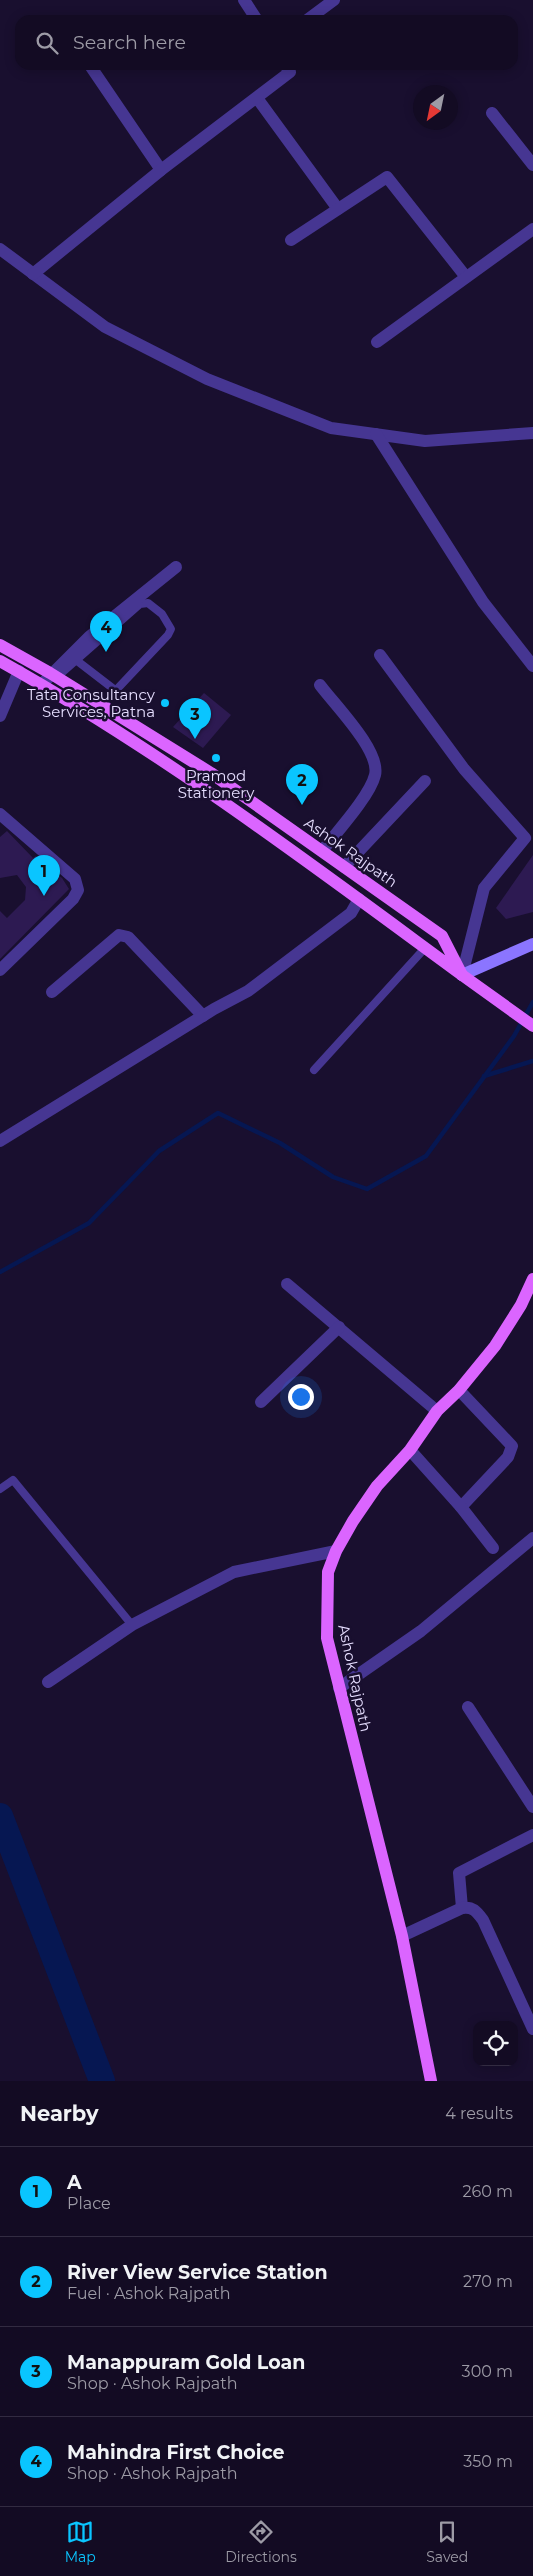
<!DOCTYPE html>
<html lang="en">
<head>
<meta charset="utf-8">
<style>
	:root { --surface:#130b23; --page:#1c142b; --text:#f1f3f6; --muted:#9d9ba6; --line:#322b41; --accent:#0ac5ff }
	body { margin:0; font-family:Montserrat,sans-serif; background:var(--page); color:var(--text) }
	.controls { position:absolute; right:15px; bottom:15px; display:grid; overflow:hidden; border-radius:10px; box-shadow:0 2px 12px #0003 }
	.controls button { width:45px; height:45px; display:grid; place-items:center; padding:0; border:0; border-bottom:1px solid var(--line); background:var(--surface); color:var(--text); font:25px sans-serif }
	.compass { position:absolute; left:413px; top:85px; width:45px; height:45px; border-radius:50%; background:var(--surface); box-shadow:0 2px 12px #0003; rotate:213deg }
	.you { position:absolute; left:300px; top:1396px; width:18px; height:18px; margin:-12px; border:4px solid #fff; border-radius:50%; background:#1a73e8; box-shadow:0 0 0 8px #1a73e833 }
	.badge { display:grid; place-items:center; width:32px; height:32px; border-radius:50%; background:var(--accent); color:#111; font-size:16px; font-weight:700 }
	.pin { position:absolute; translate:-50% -41px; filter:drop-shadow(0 1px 2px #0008) }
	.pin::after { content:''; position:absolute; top:26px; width:18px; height:15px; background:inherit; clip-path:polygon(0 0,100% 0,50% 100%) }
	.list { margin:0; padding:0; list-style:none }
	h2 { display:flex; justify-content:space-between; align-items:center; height:65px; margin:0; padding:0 20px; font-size:21px }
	h2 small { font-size:16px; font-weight:400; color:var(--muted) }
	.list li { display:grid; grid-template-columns:32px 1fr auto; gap:15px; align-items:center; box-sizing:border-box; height:90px; padding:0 20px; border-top:1px solid var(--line) }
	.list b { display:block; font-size:19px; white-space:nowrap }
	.list p { margin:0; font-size:16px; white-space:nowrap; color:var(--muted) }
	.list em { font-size:16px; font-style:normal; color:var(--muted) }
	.icon { flex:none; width:28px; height:28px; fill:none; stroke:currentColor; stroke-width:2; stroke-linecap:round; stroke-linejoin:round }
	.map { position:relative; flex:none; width:533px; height:2081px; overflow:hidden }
	.search { position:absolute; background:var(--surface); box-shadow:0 2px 12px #0003; left:15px; right:15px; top:15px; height:55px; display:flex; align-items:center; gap:12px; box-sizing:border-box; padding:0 18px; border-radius:15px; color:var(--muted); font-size:19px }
	.sheet { height:425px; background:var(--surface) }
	nav { display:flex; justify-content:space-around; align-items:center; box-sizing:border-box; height:70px; border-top:1px solid var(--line); background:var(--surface); font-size:14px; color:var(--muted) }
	nav a { display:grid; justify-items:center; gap:2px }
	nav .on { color:var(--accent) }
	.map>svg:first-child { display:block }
</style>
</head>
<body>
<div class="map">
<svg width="533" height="2081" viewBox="0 0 533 2081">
	<rect width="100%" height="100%" fill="#190f2f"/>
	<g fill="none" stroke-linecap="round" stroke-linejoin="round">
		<g stroke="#061752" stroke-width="4.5">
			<path d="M484,1076L533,1061"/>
			<path d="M0,1272L89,1223L159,1151L218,1113L280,1143L333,1177L367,1189L426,1156L514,1036L533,1002"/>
		</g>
		<path stroke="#061752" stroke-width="26" d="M0,1816L102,2081"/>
	</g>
	<g fill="#2d1a52">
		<path d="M204,693L231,715L203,748L173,727Z"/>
		<path d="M7,831L33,858L36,856L62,878L69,889L0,959V911L7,918L25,900L26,887L17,875L0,878V837Z"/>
		<path d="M533,855V912L506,919L496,908Z"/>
	</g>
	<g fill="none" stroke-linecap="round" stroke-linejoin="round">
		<g stroke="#463692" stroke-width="8">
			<path d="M76,660L115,690"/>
			<path d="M57,677L140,604L148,603L162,614L171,629L168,635L102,705"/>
			<path d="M314,1070L425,948"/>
			<path d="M0,1489L13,1480L132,1625"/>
		</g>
		<g stroke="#463692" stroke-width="12">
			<path d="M244,0L257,20"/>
			<path d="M307,20L334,0"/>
			<path d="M91,67L161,170"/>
			<path d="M257,98L338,209"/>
			<path d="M492,113L533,165"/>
			<path d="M291,240L387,177L466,277"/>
			<path d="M0,249L105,327L207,379L331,428L425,441L533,433"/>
			<path d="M33,274L161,170L290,72L285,65"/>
			<path d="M377,342L533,229"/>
			<path d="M376,434L483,602L533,666"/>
			<path d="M380,655L464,769L525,838L484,888L462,975"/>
			<path d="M42,684L89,637L176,567"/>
			<path d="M320,685C334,704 381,751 375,775C370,796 336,833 322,851"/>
			<path d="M0,716L19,671"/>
			<path d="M0,814L75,879L78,890L73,899L0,970"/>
			<path d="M344,867L425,781"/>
			<path d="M52,992L119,935L128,937L203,1016"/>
			<path d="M0,1141L214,1009L248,991L351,913L359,899"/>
			<path d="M287,1284L437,1411"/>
			<path d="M459,1390L512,1446L508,1457L461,1507"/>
			<path d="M261,1402L339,1327"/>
			<path d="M410,1450L461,1507L493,1548"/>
			<path d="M48,1682L132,1625L234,1572L336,1551"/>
			<path d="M339,1688L421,1631L533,1538"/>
			<path d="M468,1707L533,1807"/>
			<path d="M462,1908L459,1873L533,1835"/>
			<path d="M402,1936L462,1908C473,1906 477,1912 483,1920L533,2029"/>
		</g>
		<path stroke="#8b75ff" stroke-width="12" d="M462,975L533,944"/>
		<g stroke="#db65ff" stroke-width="12">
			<path d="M0,645L50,673L211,773L442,936L462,975C312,865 163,752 0,661"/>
			<path d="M462,975L533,1026"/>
			<path d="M431,2081L402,1936L327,1638L328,1572L336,1551L353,1521L377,1486L410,1450L437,1411L459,1390L495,1346L521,1305L533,1279"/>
		</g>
	</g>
	<g fill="#0ac5ff" stroke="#190f2f" stroke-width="2">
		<circle cx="165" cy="703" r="5"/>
		<circle cx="216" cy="758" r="5"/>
	</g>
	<g text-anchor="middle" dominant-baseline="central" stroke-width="5" stroke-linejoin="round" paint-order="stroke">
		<g font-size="15" fill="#e6deff" stroke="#190f2f" text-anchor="end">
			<text x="155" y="694">Tata Consultancy<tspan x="155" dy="17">Services, Patna</tspan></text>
			<text x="216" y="775" text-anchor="middle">Pramod<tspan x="216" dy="17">Stationery</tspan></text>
		</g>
		<g font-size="15" fill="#e6deff" stroke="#190f2f">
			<text transform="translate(351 852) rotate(35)">Ashok Rajpath</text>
			<text transform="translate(355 1678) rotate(78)">Ashok Rajpath</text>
		</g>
	</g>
</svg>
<div class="controls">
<button><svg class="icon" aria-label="locate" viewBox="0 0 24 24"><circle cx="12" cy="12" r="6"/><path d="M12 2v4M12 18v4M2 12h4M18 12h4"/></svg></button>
</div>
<svg class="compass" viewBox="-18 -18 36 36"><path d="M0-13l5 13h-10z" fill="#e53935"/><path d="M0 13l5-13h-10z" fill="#9d9ba6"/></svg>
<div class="you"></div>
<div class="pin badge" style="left:44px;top:896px">1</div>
<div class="pin badge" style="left:302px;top:805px">2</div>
<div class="pin badge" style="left:195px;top:739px">3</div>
<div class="pin badge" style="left:106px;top:652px">4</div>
<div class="search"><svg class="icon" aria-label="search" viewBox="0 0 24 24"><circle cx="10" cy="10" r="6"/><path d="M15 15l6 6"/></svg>Search here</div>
</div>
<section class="sheet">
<h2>Nearby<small>4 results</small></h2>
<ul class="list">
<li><span class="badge">1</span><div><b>A</b><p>Place</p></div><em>260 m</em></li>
<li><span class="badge">2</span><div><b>River View Service Station</b><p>Fuel · Ashok Rajpath</p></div><em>270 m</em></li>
<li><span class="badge">3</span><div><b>Manappuram Gold Loan</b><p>Shop · Ashok Rajpath</p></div><em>300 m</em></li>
<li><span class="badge">4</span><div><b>Mahindra First Choice</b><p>Shop · Ashok Rajpath</p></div><em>350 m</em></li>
</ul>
</section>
<nav>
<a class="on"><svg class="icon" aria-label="map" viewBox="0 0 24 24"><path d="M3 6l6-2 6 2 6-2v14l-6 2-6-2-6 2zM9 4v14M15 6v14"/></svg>Map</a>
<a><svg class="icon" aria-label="directions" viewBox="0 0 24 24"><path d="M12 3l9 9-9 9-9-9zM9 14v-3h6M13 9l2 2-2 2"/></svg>Directions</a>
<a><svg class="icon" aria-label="saved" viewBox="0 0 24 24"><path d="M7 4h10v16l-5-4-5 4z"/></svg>Saved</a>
</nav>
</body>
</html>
